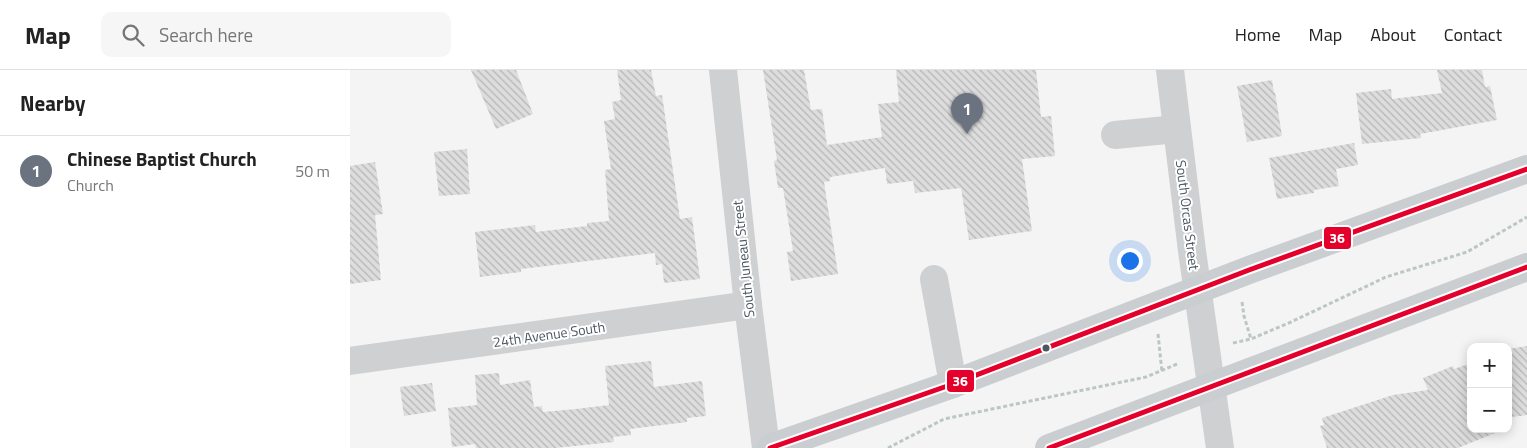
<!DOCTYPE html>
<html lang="en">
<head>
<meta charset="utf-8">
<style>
	:root { --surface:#fff; --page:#f6f6f6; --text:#222; --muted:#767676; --line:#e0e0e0; --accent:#868d94 }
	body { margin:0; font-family:"Titillium Web",sans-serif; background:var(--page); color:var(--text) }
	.controls { position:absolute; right:15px; bottom:15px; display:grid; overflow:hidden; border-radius:10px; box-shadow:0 2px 12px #0003 }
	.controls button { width:45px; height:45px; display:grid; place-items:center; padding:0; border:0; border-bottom:1px solid var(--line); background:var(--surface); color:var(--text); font:25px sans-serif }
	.you { position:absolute; left:779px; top:190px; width:18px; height:18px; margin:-12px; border:4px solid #fff; border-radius:50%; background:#1a73e8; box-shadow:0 0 0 8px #1a73e833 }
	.badge { display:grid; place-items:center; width:32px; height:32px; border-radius:50%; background:var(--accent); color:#fff; font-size:16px; font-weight:700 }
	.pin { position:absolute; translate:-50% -41px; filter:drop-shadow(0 1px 2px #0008) }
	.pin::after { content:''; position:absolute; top:26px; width:18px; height:15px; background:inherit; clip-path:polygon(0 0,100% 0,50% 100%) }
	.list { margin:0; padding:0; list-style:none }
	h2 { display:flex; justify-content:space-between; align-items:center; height:65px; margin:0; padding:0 20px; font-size:21px }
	h2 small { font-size:16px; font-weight:400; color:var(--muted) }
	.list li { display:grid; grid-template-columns:32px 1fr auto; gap:15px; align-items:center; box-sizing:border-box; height:70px; padding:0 20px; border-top:1px solid var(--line) }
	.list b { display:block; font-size:19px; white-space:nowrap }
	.list p { margin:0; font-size:16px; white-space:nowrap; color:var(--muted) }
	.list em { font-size:16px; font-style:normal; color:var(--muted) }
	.icon { flex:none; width:28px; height:28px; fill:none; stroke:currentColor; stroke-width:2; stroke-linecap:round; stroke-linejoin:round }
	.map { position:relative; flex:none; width:1177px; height:378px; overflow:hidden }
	header { display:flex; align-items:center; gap:30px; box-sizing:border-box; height:70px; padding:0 25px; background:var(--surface); border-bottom:1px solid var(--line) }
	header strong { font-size:24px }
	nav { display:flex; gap:28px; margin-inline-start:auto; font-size:18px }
	.search { width:350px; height:45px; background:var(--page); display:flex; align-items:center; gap:12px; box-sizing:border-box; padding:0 18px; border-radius:10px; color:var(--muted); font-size:19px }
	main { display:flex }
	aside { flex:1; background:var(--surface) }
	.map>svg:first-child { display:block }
</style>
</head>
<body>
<header>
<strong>Map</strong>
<div class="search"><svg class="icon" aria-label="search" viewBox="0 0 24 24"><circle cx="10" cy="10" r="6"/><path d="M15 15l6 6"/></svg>Search here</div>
<nav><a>Home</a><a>Map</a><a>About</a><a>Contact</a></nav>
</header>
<main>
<aside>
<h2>Nearby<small></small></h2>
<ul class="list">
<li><span class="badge" style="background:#6b7280">1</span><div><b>Chinese Baptist Church</b><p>Church</p></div><em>50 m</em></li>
</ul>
</aside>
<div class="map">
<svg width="1177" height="378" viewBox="0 0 1177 378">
	<defs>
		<pattern id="building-back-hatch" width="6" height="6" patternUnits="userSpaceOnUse" patternTransform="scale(1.25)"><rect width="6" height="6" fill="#ddddde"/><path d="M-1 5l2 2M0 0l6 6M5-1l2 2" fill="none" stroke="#b5b6b7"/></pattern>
	</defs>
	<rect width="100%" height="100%" fill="#f4f4f4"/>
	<g fill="url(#building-back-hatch)">
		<path d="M121,0H166L183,44L146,59Z"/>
		<path d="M267,0H301L306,26L312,25L330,149L342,147L350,209L314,213L312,194L306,195L305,183L171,199V202L130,207L125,162L185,155L186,162L237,156V153L259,151L255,100L261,99L254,51L265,49L262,32L271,30Z"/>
		<path d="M413,0H454L461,40L472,39L477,75L532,67L528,34L549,32L546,0H686L691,47L701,46L705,86L672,89L682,161L619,170L611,118L565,123L563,111L537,114L535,98L480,107V111L474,112L488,204L441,211L437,182L443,181L433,118H428L424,91L427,90Z"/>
		<path d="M1087,0H1132L1135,17L1140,16L1147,50L1070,64L1071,68L1012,74L1006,23L1041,19L1042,29L1092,23Z"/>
		<path d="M922,10L924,23L925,22L932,66L897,72L887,16Z"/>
		<path d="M1004,73L1008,95L986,99L989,116L964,120V123L927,129L919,88Z"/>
		<path d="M117,79L120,124L89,126L84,82Z"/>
		<path d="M25,92L33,144L25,145L31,210L0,214V96Z"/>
		<path d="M1177,276V345L1161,347L1162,357L1158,358V279Z"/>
		<path d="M301,291L304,317L352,311L356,346L337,348V352L280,359L281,365L263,367L264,372L205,378H126L125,374L102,377L98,338L127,335L125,305L149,303L150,315L180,310L184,337L192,336L193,342L226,339L259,335L255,296Z"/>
		<path d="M1121,293V359H1155L1108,378H977L970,356L974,355L972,348L1043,325L1078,320L1073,308L1103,296L1104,299Z"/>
		<path d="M82,313L86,341L54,346L50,317Z"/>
	</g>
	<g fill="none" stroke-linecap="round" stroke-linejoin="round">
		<g stroke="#bcc7c4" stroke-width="3" stroke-dasharray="4 2.5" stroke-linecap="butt">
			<path d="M892,232L894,246L901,269"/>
			<path d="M808,264L812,302"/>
			<path d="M883,273L901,269L941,252L1036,207L1117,182L1177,147"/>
			<path d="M538,378L594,349L796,307L827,294"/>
		</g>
		<g stroke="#ced0d2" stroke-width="28">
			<path d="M373,0L398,235L416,378"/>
			<path d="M820,0L842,181L870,378"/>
			<path d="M765,65L827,59"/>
			<path d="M584,209L603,314"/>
			<path d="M0,291L398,235"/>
		</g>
		<g stroke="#caced1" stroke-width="28">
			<path d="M420,378L603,314L899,200L1177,99"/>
			<path d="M699,378L1177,197"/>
		</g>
		<g stroke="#fff" stroke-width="9">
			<g id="bus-1">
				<path d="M420,378L603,314L899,200L1177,99"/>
				<path d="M699,378L1177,197"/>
			</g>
		</g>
		<use href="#bus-1" stroke="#e4002b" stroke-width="5"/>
	</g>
	<circle fill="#4a5661" stroke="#fff" stroke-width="2" cx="696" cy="278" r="4.5"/>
	<g text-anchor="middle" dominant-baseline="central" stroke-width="4" stroke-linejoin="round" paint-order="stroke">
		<g font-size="14" fill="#4a5661" stroke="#fff">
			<text transform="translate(838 145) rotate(83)">South Orcas Street</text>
			<text transform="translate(393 189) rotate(-96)">South Juneau Street</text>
			<text transform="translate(199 264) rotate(-8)">24th Avenue South</text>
		</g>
	</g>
	<g stroke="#fff" stroke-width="2">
		<rect x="973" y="156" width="29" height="24" rx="5" fill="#e4002b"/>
		<rect x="596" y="299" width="29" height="24" rx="5" fill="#e4002b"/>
	</g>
	<g font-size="14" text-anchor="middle" font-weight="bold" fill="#fff">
		<text x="987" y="173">36</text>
		<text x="610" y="316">36</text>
	</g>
</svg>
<div class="controls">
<button>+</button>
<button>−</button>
</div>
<div class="you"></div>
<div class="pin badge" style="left:617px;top:64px;background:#6b7280">1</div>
</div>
</main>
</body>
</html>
